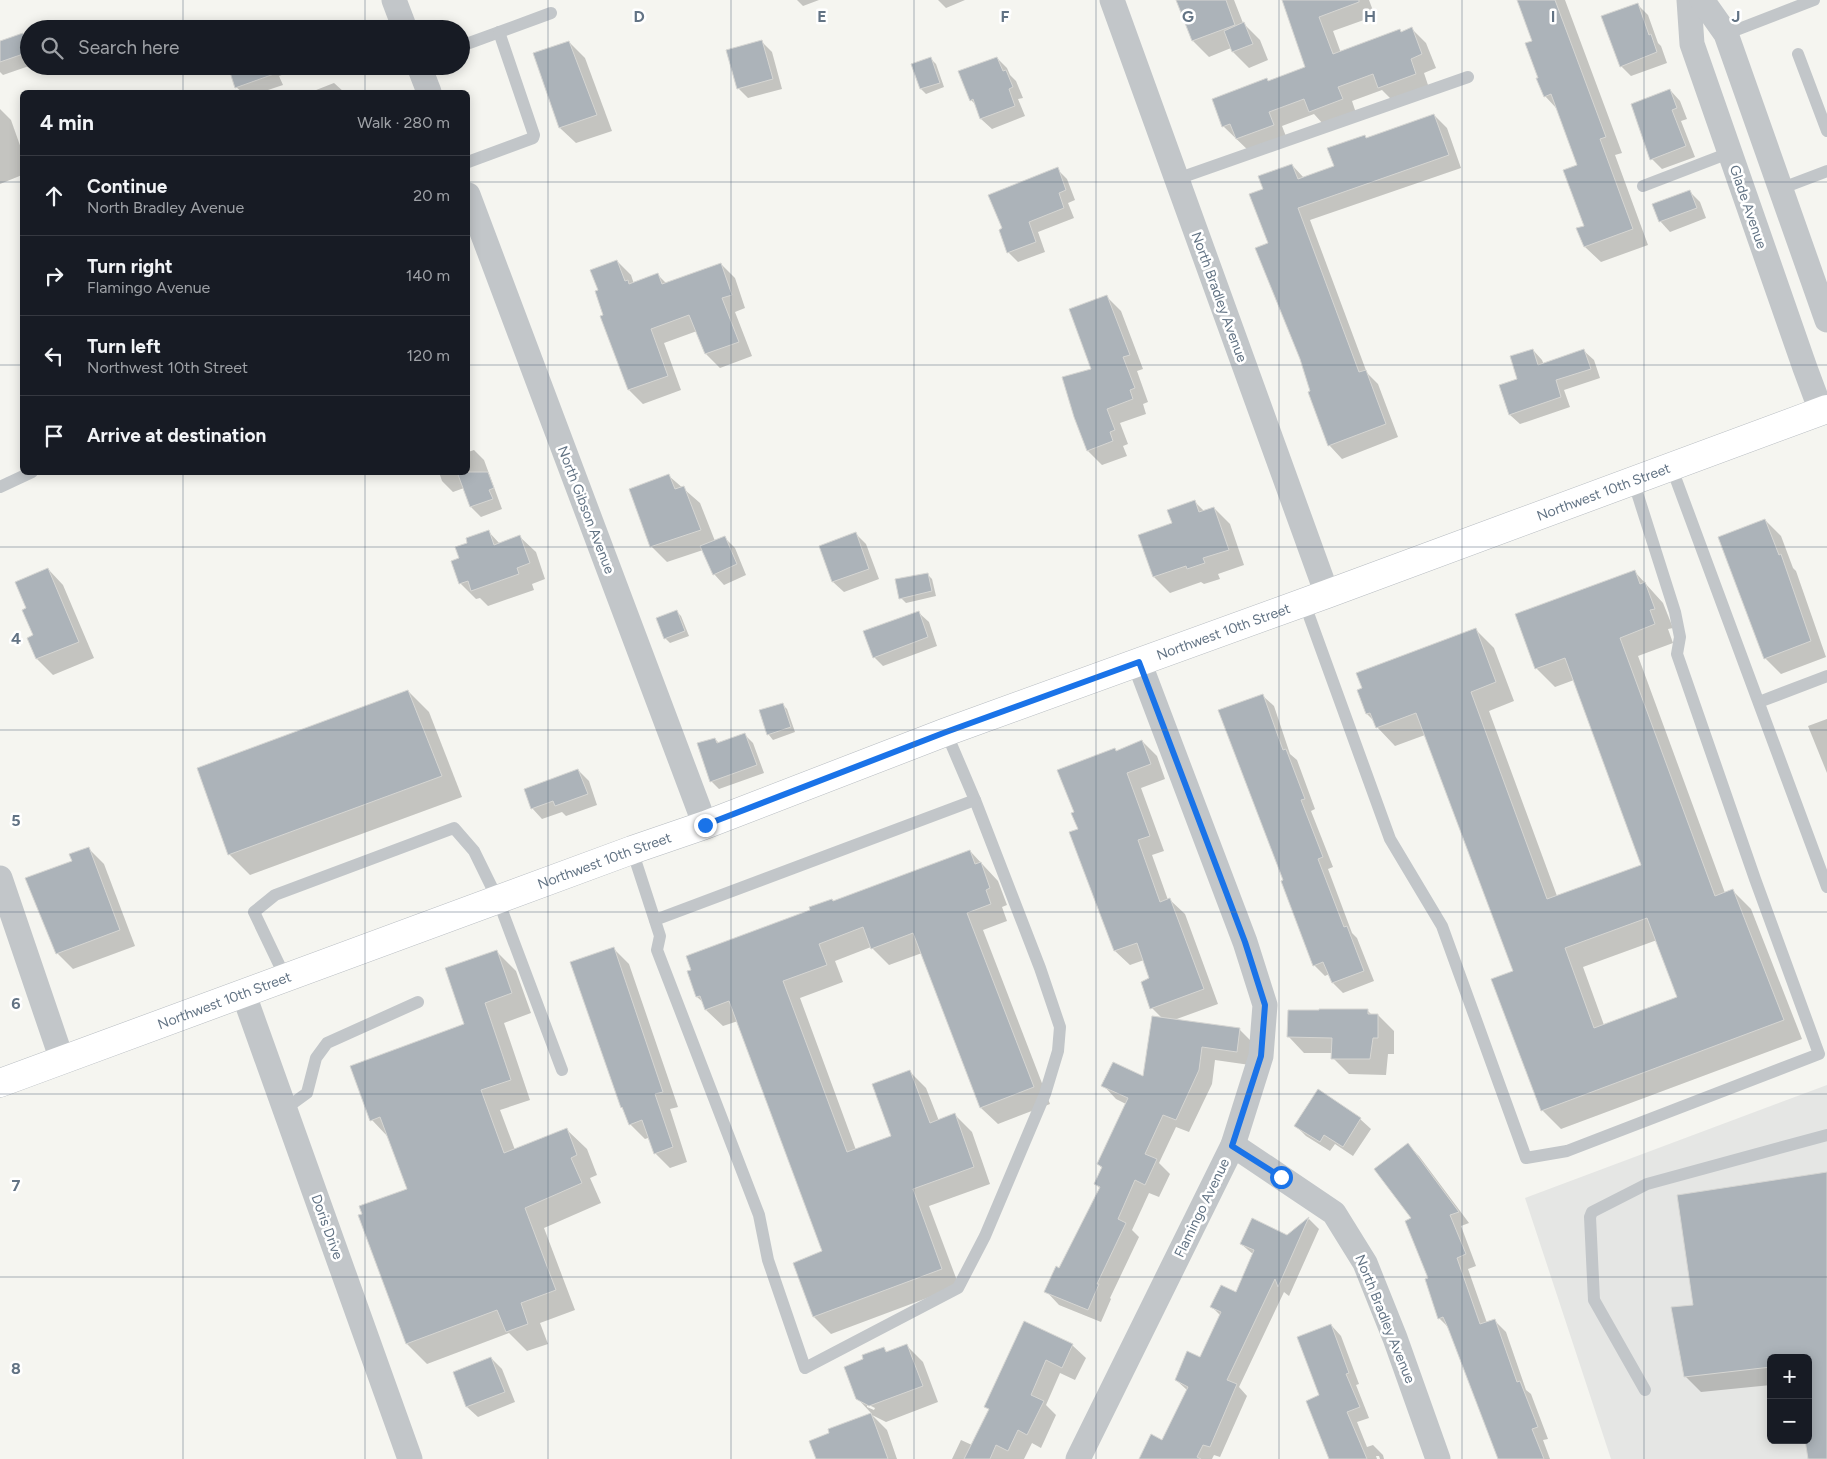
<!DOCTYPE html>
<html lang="en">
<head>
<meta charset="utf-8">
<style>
	:root { --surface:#171b24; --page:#20242c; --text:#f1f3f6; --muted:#9ea1a6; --line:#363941 }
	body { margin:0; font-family:Figtree,sans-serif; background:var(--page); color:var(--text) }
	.controls { position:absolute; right:15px; bottom:15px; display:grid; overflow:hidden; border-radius:8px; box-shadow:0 2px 12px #0003 }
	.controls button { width:45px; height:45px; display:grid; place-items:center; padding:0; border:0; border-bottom:1px solid var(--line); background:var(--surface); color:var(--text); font:25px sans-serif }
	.stop { position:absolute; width:15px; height:15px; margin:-11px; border:4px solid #1a73e8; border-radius:50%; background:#fff }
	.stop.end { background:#1a73e8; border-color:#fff; box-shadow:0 1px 5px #0008 }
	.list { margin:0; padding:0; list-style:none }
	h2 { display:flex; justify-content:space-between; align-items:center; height:65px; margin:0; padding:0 20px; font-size:21px }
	h2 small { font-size:16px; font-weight:400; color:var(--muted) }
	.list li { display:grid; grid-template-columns:32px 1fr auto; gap:15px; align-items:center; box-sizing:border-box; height:80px; padding:0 20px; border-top:1px solid var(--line) }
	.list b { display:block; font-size:19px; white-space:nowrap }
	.list p { margin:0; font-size:16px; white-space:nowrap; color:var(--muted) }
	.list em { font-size:16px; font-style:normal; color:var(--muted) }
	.icon { flex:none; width:28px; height:28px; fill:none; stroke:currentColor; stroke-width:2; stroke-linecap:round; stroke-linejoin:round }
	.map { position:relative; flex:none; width:1827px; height:1459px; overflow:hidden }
	.search { position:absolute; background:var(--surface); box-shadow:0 2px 12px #0003; left:20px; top:20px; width:450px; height:55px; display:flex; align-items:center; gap:12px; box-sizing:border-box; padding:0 18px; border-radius:28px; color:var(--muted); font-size:19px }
	.panel { position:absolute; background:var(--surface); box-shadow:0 2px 12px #0003; left:20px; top:90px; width:450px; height:385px; border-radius:8px }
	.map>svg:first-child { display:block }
</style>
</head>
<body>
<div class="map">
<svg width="1827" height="1459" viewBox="0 0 1827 1459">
	<rect width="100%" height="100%" fill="#f5f5f0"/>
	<path fill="#e5e6e4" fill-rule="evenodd" d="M1827,1085V1459H1611L1525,1198ZM1771,1358H1808V1440H1771Z"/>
	<g fill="#0003" fill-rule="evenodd">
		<path d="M797,0H819L803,6Z"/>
		<path d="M938,0H965L946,8Z"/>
		<path d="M1177,0H1234L1243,23L1260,40L1268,60L1249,68L1233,52L1231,48L1209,57L1193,41Z"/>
		<path d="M1283,0H1369L1375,16L1333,31L1341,53L1399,30L1402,33L1412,29L1426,43L1436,68L1424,73L1429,88L1393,101L1382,90L1352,101L1356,113L1324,125L1314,114L1282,126L1287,139L1251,153L1223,126L1269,82L1307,68Z"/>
		<path d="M1518,0H1565L1622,153L1615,155L1648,245L1601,262L1585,247V226L1579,165L1557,109L1545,96L1539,78L1533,42Z"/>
		<path d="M1638,5L1648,15L1658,43L1661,46L1667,63L1631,76L1621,66Z"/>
		<path d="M23,34L29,40V66L3,75L0,72V42Z"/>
		<path d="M569,42L585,58L612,131L576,143L560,128Z"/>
		<path d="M762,42L772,52L782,89L748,98L738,88Z"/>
		<path d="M997,58L1007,68L1010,75L1016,81L1023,98L1018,99L1025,116L992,129L981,119L977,106L971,100Z"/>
		<path d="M931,59L936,64L944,87L926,94L921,89L913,65Z"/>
		<path d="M229,66H307L279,76L283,85L262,92H242L236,87Z"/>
		<path d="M334,83L344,92H311Z"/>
		<path d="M1670,90L1680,101L1687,119L1681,121L1695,157L1662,169L1652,159Z"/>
		<path d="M0,109L11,120L22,151V175L0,184Z"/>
		<path d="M1434,115L1447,128L1461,168L1310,220L1367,373L1378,384L1398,437L1342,459L1330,446L1309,393L1312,392L1269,244L1265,189L1292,165L1304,178L1335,167L1364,136L1367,139Z"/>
		<path d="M1057,169L1067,179L1075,200L1068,203L1074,218L1038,232L1045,252L1018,262L1008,252Z"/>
		<path d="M1690,192L1700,202L1706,218L1670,232L1660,221Z"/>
		<path d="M617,261L631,275L634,284L658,275L667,284L721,264L735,278L745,308L735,312L752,356L720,368L706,354L697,331L664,343L681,390L643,404L629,390L602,317L605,316L599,291Z"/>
		<path d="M1107,297L1121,311L1143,369L1137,371L1148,402L1143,404L1146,414L1120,423L1128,444L1123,446L1127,456L1102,465L1088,451Z"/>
		<path d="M1533,350L1542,360L1544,365L1584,351L1594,360L1600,378L1564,390L1570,407L1520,424L1510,415L1500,386L1518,380Z"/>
		<path d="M474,450L484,460L502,509L481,517L471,507L464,488L453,492L442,481L439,472H468V452Z"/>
		<path d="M669,476L700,503L715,541L724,537L735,548L746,575L724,585L714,574L703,550L667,562L651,546Z"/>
		<path d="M1194,501L1205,512L1214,508L1230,524L1244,565L1218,574L1220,579L1204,584L1201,582L1170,593L1154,577L1139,536L1173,524Z"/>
		<path d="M1765,520L1781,536L1793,568L1796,571L1826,657L1781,674L1765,658Z"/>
		<path d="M488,531L500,544L520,537L536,552L545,579L532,584L534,590L488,606L480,598L476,599L460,583V559L469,544Z"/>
		<path d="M856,534L866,544L879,579L844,592L833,582Z"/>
		<path d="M48,569L63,585L94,658L53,675L37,659L29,638L34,636L28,609Z"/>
		<path d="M1635,572L1663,603L1673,628L1668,629L1673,643L1638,656L1725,893L1733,891L1751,909L1802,1039L1561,1129L1542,1110L1514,972L1425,735L1395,746L1377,727L1374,721L1367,714L1476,630L1494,648L1514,701L1489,711L1557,896L1643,865L1574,680L1555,687L1536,668ZM1657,940L1678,998L1604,1025L1583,967Z"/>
		<path d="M927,574L932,579L936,596L906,603L901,598Z"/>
		<path d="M676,611L681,616L689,636L670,643L665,638Z"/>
		<path d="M919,613L929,622L937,646L883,666L874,657Z"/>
		<path d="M408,691L429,712L462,797L250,875L229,854Z"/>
		<path d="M1263,696L1274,706L1290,754L1297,760L1315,809L1311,811L1333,867L1328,869L1352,933L1357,938L1374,981L1343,993L1333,983L1329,974L1325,976L1314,965L1284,881Z"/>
		<path d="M782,704L787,709L795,732L773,740L769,735L761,711Z"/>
		<path d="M1827,719V773L1808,726Z"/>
		<path d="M745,735L753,743L764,773L719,789L711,781L715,739L719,743Z"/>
		<path d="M1142,741L1157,756L1165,779L1141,788L1164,851L1152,855L1168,900H1170L1185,914L1218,1004L1174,1020L1240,1030L1253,1043L1250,1065L1215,1060L1212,1084L1189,1132L1176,1127L1159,1163L1170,1174L1159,1197L1149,1193L1132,1230L1139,1237L1110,1298L1111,1299L1101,1322L1059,1305L1046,1291L1060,1269L1100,1189L1096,1184L1103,1169L1098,1164L1126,1104L1116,1099L1103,1085L1144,1078L1162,1018L1152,1008L1151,979L1144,960L1130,965L1115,951L1070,833L1079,830L1115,749L1118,752Z"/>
		<path d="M578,770L589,781L597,805L566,816L562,812L542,819L532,808Z"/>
		<path d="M89,849L104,864L135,946L73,969L57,953L73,861Z"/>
		<path d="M970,851L998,881L1007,905L1002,907L1007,921L983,930L1050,1104L998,1124L981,1108L922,953L889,965L871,947L835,961L843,982L800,998L856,1150L893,1137L909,1071L926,1088L939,1121L955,1115L972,1132L990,1184L929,1206L959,1286L831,1334L814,1317L794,1263L824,1252L738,1021L723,1026L706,1010L704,1003L697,997L833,902Z"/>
		<path d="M614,949L629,964L678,1107L670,1109L687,1162L670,1168L655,1153L648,1138L645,1139L630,1124L625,1110L622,1107Z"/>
		<path d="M496,951L516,971L531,1013L504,1023L530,1100L500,1110L515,1150L566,1129L587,1149L597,1175L590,1178L601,1203L544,1228L575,1310L540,1323L548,1344L527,1351L509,1333L427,1364L407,1344L359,1216L409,1190L389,1138L372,1120L466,1024Z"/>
		<path d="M1367,1010L1372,1015H1378L1394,1031V1054H1388L1386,1075L1349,1074L1333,1058V1053H1304L1289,1037Z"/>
		<path d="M1360,1119L1371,1129L1353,1156L1335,1144L1330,1151L1306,1136L1296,1126Z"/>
		<path d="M1408,1145L1419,1156L1469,1223L1461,1226L1476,1266L1468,1269L1487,1323L1494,1320L1506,1332L1526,1390L1531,1394L1548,1439L1543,1440L1550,1459H1499L1449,1328L1439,1318L1413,1219Z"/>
		<path d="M1827,1173V1459H1809L1808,1358H1771V1385L1701,1392L1685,1376Z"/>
		<path d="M1309,1219L1319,1229L1289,1296L1284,1292L1239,1387L1247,1396L1220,1457L1214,1455L1212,1459H1141L1163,1442L1187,1390L1176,1380L1200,1358L1221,1316L1212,1307L1237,1293L1254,1255L1241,1244L1287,1236Z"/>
		<path d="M1024,1323L1072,1345L1086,1358L1075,1380L1060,1373L1046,1405L1056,1415L1041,1448L1032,1443L1024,1459H952L961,1440L972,1445L989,1410L986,1407Z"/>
		<path d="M1331,1325L1341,1336L1359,1384L1356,1385L1369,1418L1357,1422L1367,1447L1373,1445L1383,1455L1384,1459H1380L1379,1456H1376L1377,1459H1333L1321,1396Z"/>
		<path d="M907,1346L923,1362L938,1402L886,1422L872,1415L887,1430L897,1459H817L831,1434L829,1429L872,1414L857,1398L865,1360L884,1349L888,1353ZM867,1404L875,1408L874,1410L867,1407Z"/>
		<path d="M491,1358L502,1369L515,1402L478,1417L467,1407L454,1373Z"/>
	</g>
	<g fill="#acb3b9" stroke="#d6d6d3" fill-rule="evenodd">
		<path d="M1176,0H1226L1235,25L1192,41Z"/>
		<path d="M1282,0H1359V2L1319,17L1333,54L1400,29L1401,32L1412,27L1422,54L1411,59L1416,74L1378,88L1373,74L1338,87L1343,99L1309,112L1304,99L1269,112L1274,125L1236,139L1230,124L1222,127L1212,99L1267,78L1268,81L1305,67Z"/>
		<path d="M1517,0H1555L1606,137L1600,139L1633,229L1584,247L1576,228L1584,226L1563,170L1577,165L1551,94L1544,97L1536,78H1538L1525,43L1532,41Z"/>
		<path d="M1638,3L1649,35L1651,34L1657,52L1620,67L1601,16Z"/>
		<path d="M1244,22L1253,44L1232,52L1224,31Z"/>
		<path d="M23,33L29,52L0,62V41Z"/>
		<path d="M762,40L773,79L737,89L726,50Z"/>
		<path d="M569,41L597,115L559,128L533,53Z"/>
		<path d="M931,57L940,83L920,89L911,64Z"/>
		<path d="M997,57L1003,71L1006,70L1013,87L1009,89L1015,106L980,119L973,99L970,101L958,71Z"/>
		<path d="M228,66H288V69L235,88Z"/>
		<path d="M1670,89L1677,108L1672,110L1686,146L1650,160L1631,104Z"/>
		<path d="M1434,114L1449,155L1298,208L1359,372L1366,370L1386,424L1328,446L1308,392L1310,391L1300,359L1255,248L1268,243L1249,194L1263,189L1258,176L1292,164L1298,179L1334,166L1327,148L1365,135L1366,138Z"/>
		<path d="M1058,167L1066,190L1059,193L1064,208L1029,222L1036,242L1007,253L999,230L1002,228L988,195Z"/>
		<path d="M1690,190L1697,208L1659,222L1652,204Z"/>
		<path d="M617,260L625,281L628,280L629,284L658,273L662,284L721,263L732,295L722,298L739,342L705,354L689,315L651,329L668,376L628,390L600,316L603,315L595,291L598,290L590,270Z"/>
		<path d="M1107,295L1130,355L1123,357L1135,388L1130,390L1133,399L1107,409L1115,430L1110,432L1113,441L1087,451L1074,417L1062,377L1091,369L1069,309Z"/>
		<path d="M1533,349L1538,365L1584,349L1591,369L1556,380L1561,397L1509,415L1499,385L1517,379L1510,356Z"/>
		<path d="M457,472H488L494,488L489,490L493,499L470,507Z"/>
		<path d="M669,474L675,489L684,486L701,530L650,547L629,489Z"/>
		<path d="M1195,500L1199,512L1214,507L1229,550L1203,558L1205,563L1187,569L1186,566L1153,577L1138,535L1172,523L1167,510Z"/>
		<path d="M1765,519L1779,555L1781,554L1811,641L1764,659L1718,537Z"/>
		<path d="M489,530L494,545L520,535L530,563L517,568L519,574L471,591L468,581L459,584L451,561L459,558L455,547L467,543L466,538Z"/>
		<path d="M856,532L869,569L832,582L819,546Z"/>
		<path d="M725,536L737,564L713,575L700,546Z"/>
		<path d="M48,568L79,642L36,659L27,638L33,635L22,610L26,608L15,582Z"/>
		<path d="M1635,570L1640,584L1645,582L1655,609L1650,610L1655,624L1620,638L1715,896L1733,889L1784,1020L1541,1111L1491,979L1513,971L1416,713L1376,728L1370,713L1366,714L1357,690L1362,688L1356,673L1476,628L1496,682L1471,692L1547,899L1641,865L1565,658L1535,669L1515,614ZM1647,918L1677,997L1594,1028L1565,948Z"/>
		<path d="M928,573L932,591L899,599L895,579Z"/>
		<path d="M677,610L685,631L664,639L656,618Z"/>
		<path d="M919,611L928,637L873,658L863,631Z"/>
		<path d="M408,690L442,776L228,855L197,768Z"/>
		<path d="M1263,694L1283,750L1286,749L1305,799L1301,800L1323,857L1318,859L1344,927L1347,926L1364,971L1332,983L1323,962L1313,966L1281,881L1283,880L1218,710Z"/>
		<path d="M783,703L791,727L767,735L759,710Z"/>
		<path d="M745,733L757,765L710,782L697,743L715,738L717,743Z"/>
		<path d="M1142,740L1151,764L1127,773L1150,836L1138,840L1160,902L1170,898L1204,989L1150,1009L1141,982L1149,978L1137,943L1114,951L1069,832L1078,829L1071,813L1074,812L1057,770L1115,748L1116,751Z"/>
		<path d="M578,769L588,794L555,806L553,801L531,809L524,789Z"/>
		<path d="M89,847L120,930L56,954L25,878L72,861L69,854Z"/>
		<path d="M970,850L975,864L981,862L990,888L986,890L991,904L967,913L1034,1087L980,1108L913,933L871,949L863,927L819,944L827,965L783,981L847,1152L891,1136L872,1084L910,1070L930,1123L955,1113L974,1167L913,1189L942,1269L813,1317L793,1263L822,1251L729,1001L705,1010L700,996L696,997L687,971L691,970L686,956L810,910L809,907L832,899L833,901Z"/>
		<path d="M614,947L663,1092L655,1094L673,1147L654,1154L642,1120L629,1125L622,1107L621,1108L570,962Z"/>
		<path d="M497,950L512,993L485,1003L511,1080L481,1090L504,1153L567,1128L577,1155L571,1158L582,1183L525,1208L556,1290L521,1303L528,1324L506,1332L497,1310L406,1344L358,1215L362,1214L359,1206L407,1189L380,1117L370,1121L350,1066L464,1024L445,968Z"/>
		<path d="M1319,1009H1368V1014H1378V1038H1373L1370,1059H1331L1332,1038L1287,1037L1288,1010H1319Z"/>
		<path d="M1152,1016L1240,1028L1237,1052L1202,1047L1199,1070L1176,1120L1163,1115L1145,1154L1157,1159L1145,1185L1135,1180L1118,1219L1126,1223L1097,1284H1099L1088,1310L1044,1292L1056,1266L1059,1268L1100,1187L1094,1184L1102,1167L1097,1164L1128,1098L1101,1086L1113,1062L1143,1076Z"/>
		<path d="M1318,1089L1361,1118L1343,1147L1324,1135L1320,1142L1294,1126Z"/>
		<path d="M1408,1143L1459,1212L1450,1215L1466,1254L1457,1258L1480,1324L1495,1319L1517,1382L1520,1381L1538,1427L1532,1429L1544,1459H1498L1448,1328L1443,1317L1438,1319L1425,1279L1428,1278L1405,1221L1411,1218L1374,1169Z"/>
		<path d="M1827,1172V1459H1808L1805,1440H1808V1358H1771V1367L1684,1377L1671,1307L1693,1305L1677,1195Z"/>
		<path d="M1309,1217L1278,1287L1275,1279L1227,1380L1237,1384L1210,1447L1203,1445L1197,1457L1201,1459H1139L1151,1434L1162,1440L1188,1387L1175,1380L1187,1351L1200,1357L1221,1312L1210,1307L1221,1285L1236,1292L1254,1250L1240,1244L1252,1218L1287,1235Z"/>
		<path d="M1024,1321L1073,1344L1062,1368L1046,1360L1031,1395L1044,1401L1027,1435L1018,1430L1008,1451L996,1445L990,1459H964L989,1409L984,1407Z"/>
		<path d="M1331,1324L1349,1373L1346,1374L1360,1407L1347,1412L1367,1459H1329L1306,1401L1319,1395L1297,1337Z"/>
		<path d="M907,1344L923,1386L869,1406L856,1399L844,1367L863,1359L862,1355L884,1347L886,1352Z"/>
		<path d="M491,1357L505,1392L466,1407L453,1372Z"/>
		<path d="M871,1413L888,1459H816L809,1441L829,1433L828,1429Z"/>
	</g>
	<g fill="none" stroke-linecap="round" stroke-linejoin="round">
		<g stroke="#b6bbc0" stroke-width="29">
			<g id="secondary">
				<path id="s1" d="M0,1083L632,850L705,825L946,732L1327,594L1827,409"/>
			</g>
		</g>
		<g stroke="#c2c6c9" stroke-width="12">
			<path d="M1726,34L1814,0"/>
			<path d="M461,46L551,13"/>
			<path d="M1798,54L1827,131"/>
			<path d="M468,162L533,138L534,135L499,32"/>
			<path d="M1177,179L1468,77"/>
			<path d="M1643,186L1729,153"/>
			<path d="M1780,189L1827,171"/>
			<path d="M1671,466L1827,887"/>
			<path d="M0,487L32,472"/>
			<path d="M1304,602L1390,839L1442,926L1526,1158L1567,1151L1819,1054L1755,879L1677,654L1680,637L1675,612L1633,480"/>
			<path d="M1759,702L1827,676"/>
			<path d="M632,850L660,936L657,950L759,1215L768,1260L805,1368L958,1288L985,1236L1045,1094L1058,1051L1060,1027L1040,968L975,800L946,732"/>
			<path d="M655,920L975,800"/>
			<path d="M286,979L254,912L275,895L454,828L474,851L498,900L562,1070"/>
			<path d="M285,1109L307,1093L316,1058L327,1043L418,1002"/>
			<path d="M1645,1390L1594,1300L1590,1217L1592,1212L1647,1184L1827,1135"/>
		</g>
		<g stroke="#c2c6c9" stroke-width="25">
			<path d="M394,0L405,29"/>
			<path d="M1112,0L1327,594"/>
			<path d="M1689,0L1692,44L1805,368L1821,411"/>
			<path d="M1702,0L1726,34L1827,320"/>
			<path d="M419,66L429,92"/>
			<path d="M468,195L705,825"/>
			<path d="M0,878L62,1060"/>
			<path d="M244,995L410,1459"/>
			<path d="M1233,1145L1334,1213L1365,1263L1395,1338L1438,1459"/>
			<path d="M1078,1459L1233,1145L1261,1056L1265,1005L1245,942L1139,662"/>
		</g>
		<use href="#secondary" stroke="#fff" stroke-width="28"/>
	</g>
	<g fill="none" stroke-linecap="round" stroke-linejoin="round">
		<path stroke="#1a73e8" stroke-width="6" d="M705,825L946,732L1139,662L1245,942L1265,1005L1261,1056L1232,1146L1281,1177"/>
	</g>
	<path fill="none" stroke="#627384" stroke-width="1" stroke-opacity="0.55" d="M183,0V29M365,0V29M548,0V1459M731,0V1459M914,0V1459M1096,0V1459M1279,0V1459M1462,0V1459M1644,0V1459M183,66V92M365,66V92M0,182H22M468,182H1827M0,365H22M468,365H1827M183,472V1459M365,472V1459M0,547H1827M0,730H1827M0,912H1827M0,1094H1827M0,1277H1827"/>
	<g text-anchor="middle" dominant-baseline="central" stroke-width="5" stroke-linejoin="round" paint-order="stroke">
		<g font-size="14" fill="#627384" stroke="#fff">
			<text transform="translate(1748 207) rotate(71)">Glade Avenue</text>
			<text transform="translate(1219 297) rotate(70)">North Bradley Avenue</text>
			<text stroke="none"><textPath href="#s1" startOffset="1709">Northwest 10th Street</textPath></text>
			<text transform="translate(586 510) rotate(69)">North Gibson Avenue</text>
			<text stroke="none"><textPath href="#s1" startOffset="1304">Northwest 10th Street</textPath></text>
			<text stroke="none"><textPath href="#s1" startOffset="644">Northwest 10th Street</textPath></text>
			<text stroke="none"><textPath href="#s1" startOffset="239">Northwest 10th Street</textPath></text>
			<text transform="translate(1202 1208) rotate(-64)">Flamingo Avenue</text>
			<text transform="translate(327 1227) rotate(70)">Doris Drive</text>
			<text transform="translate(1385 1319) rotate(68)">North Bradley Avenue</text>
		</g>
	</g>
	<g font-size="16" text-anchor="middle" font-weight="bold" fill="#627384" stroke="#fff" stroke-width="5" stroke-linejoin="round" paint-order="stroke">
		<text x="639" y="22">D</text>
		<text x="822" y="22">E</text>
		<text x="1005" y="22">F</text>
		<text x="1188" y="22">G</text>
		<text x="1370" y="22">H</text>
		<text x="1553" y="22">I</text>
		<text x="1736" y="22">J</text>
		<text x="16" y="644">4</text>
		<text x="16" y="826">5</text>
		<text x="16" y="1009">6</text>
		<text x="16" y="1191">7</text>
		<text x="16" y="1374">8</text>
	</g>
</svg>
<div class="controls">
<button>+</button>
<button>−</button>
</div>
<div class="stop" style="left:1281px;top:1177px"></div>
<div class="stop end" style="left:705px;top:825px"></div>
<div class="search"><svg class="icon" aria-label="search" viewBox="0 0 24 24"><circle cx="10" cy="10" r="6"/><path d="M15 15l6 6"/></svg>Search here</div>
<section class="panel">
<h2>4 min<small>Walk · 280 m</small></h2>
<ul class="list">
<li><svg class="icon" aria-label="ahead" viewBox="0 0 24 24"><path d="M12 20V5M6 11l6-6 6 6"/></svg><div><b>Continue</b><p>North Bradley Avenue</p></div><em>20 m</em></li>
<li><svg class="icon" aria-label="right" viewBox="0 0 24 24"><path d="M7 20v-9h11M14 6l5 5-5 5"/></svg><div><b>Turn right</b><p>Flamingo Avenue</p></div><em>140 m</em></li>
<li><svg class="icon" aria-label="left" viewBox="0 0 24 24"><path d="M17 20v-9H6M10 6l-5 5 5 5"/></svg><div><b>Turn left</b><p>Northwest 10th Street</p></div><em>120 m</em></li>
<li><svg class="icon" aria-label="arrive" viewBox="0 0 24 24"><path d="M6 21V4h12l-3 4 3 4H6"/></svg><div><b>Arrive at destination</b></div></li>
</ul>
</section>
</div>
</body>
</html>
